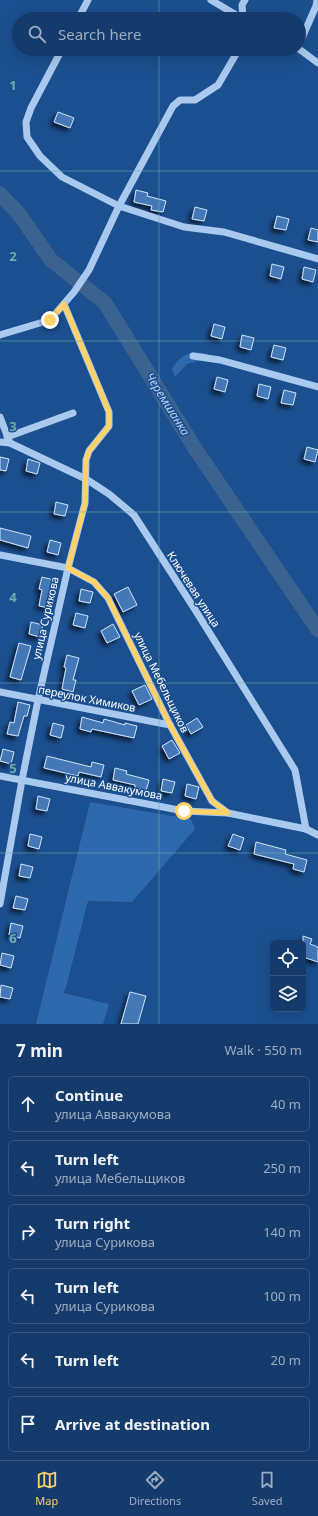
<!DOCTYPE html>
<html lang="en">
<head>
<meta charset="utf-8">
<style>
	:root { --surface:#143b6b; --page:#214673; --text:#f1f3f6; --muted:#9dadc1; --line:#33557e; --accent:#ffd166 }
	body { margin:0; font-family:"Noto Sans",sans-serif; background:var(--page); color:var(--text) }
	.controls { position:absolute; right:12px; bottom:12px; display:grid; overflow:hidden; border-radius:6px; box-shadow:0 4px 16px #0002 }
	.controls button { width:36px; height:36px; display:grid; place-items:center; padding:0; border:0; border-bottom:1px solid var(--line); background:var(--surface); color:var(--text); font:20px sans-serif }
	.stop { position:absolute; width:12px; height:12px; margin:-9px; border:3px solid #ffd166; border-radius:50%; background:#fff }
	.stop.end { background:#ffd166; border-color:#fff; box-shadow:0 1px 4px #0008 }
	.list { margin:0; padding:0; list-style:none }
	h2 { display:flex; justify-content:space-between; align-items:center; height:52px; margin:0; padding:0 16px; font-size:17px }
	h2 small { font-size:13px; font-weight:400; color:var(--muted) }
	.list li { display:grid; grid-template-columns:26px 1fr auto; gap:12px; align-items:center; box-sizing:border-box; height:56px; margin:0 8px 8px; padding:0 8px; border:1px solid var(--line); border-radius:6px }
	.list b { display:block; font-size:15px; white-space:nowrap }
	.list p { margin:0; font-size:13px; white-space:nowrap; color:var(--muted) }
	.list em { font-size:13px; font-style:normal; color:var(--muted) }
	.icon { flex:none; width:22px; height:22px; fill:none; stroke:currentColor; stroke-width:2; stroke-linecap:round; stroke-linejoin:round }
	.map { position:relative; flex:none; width:318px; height:1024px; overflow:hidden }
	.search { position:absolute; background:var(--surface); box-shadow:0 4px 16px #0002; left:12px; right:12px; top:12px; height:44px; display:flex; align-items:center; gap:10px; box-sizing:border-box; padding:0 14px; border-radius:22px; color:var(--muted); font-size:15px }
	.sheet { height:436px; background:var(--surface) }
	nav { display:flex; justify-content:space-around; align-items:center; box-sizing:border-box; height:56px; border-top:1px solid var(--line); background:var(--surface); font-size:11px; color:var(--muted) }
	nav a { display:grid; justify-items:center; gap:2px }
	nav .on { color:var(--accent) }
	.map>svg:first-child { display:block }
</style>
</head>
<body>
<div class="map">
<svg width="318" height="1024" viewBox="0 0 318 1024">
	<defs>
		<filter id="shadow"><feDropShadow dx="-3.5" dy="3.5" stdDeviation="2" flood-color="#0009"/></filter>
	</defs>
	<rect width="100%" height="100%" fill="#1b4f8f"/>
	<g fill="#2e69ad">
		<path d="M194,352L205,353L213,357L187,364L175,377L172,369C177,360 184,354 194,352Z"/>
		<path d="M90,802L191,819L195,829L132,902L88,901L66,987L63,993L109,1004L103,1024H36Z"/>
	</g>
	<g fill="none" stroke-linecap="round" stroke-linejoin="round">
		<path stroke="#3c6290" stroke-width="15" d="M0,194L19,214L51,260L105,303L196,450L318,630"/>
	</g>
	<g fill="#4478b7" stroke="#cfe3fa" filter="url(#shadow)">
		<path d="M58,112L74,118L70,128L54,122Z"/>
		<path d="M136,190L148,193L147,196L166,201L163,212L151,210L152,206L134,202Z"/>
		<path d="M195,207L207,210L204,221L192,219Z"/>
		<path d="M277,216L289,219L286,230L274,228Z"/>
		<path d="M311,228L318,230V242L308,240Z"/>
		<path d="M272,264L284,267L281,279L270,276Z"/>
		<path d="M304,267L316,270L313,282L302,279Z"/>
		<path d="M214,324L225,327L222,339L211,336Z"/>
		<path d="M242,335L254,338L251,350L240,347Z"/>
		<path d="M274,345L286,348L283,360L271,357Z"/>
		<path d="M217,377L228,380L225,392L214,389Z"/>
		<path d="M259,384L271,387L268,399L257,396Z"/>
		<path d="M284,390L296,393L293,405L281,403Z"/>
		<path d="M307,447L318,450L315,462L304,459Z"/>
		<path d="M0,457L9,459L6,471L0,470Z"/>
		<path d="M28,459L40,463L37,474L26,471Z"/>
		<path d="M56,502L68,505L65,516L54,514Z"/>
		<path d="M0,528L31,536L28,548L0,540Z"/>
		<path d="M50,540L61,543L58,555L47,552Z"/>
		<path d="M42,577L54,580L50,596L53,597L50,608L39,606L42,590L39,589Z"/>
		<path d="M128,587L137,605L123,612L114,594Z"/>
		<path d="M81,589L93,592L90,603L79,601Z"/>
		<path d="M76,613L88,616L85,628L73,625Z"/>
		<path d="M31,622L43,625L40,637L29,634Z"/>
		<path d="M113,624L120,637L107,643L101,631Z"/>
		<path d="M19,643L31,646L21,680L10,677Z"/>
		<path d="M67,655L79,658L73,680H76L73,692L62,689L66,668L64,667Z"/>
		<path d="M145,685L152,699L139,705L132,691Z"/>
		<path d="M18,702L30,705L27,716H24L18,736L7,734L10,722L14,723Z"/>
		<path d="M82,717L103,723L104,719L125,725V723L137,726L134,738L92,729L91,732L80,729Z"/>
		<path d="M197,718L203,727L191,734L186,725Z"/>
		<path d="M53,723L64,726L61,738L50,735Z"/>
		<path d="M172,740L180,753L169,759L162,746Z"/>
		<path d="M3,749L14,752L11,764L0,761Z"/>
		<path d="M47,756L91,767L92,762L104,765L101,777L79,772L78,776L44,768Z"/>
		<path d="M115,768L127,771L126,774L149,780L146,791L135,789V785L113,780Z"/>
		<path d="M163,779L175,782L172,793L161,791Z"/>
		<path d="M187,784L199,787L196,799L185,796Z"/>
		<path d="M38,796L50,799L47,811L36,809Z"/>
		<path d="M30,834L42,837L39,849L28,846Z"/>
		<path d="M233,834L244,838L240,850L228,846Z"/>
		<path d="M256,842L286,850L285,854L307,860L304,872L293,869L294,864L254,854Z"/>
		<path d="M21,864L33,867L30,878L19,876Z"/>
		<path d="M16,896L28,899L25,910L13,908Z"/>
		<path d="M11,923L23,926L20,938L9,935Z"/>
		<path d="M303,936L312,939L310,944L318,947V962L303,957Z"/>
		<path d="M2,953L14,956L11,968L0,965Z"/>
		<path d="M1,985L13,988L10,999L0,997Z"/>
		<path d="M130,992L146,996L138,1024H121Z"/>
	</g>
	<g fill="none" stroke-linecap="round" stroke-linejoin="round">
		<g stroke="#a9c9ee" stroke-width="7">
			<path d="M211,0L243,19"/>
			<path d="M78,19L88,0"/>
			<path d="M243,19L242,5L245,0"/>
			<path d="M299,45L316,6L317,0"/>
			<path d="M62,49L31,108L26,122L27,137L40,156L62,177L119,206L184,227L224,232L318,259"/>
			<path d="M299,49L318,63"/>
			<path d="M0,335L50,320L74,292L89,270L119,206L173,106L180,100H195L218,85L239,49"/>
			<path d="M193,356L220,360L318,387"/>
			<path d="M0,417L10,443L86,479L109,494L134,515L194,608L295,770L306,829"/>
			<path d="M7,437L73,413"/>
			<path d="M0,442L10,443"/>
			<path d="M0,555L68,568L94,582L108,598L170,725L212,801L228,813"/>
			<path d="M0,692L170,725"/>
			<path d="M0,776L184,811L228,813L306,829L318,835"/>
			<path d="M0,904L22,780L38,700L68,568L85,503L86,460L89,451L109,426V412L64,304"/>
		</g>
	</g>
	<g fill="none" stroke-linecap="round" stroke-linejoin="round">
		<path stroke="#ffd166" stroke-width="5" d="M50,320L64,304L109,412V426L89,451L86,460L85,503L68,568L94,582L108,598L170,725L212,801L228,813L184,811"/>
	</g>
	<path fill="none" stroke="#6fada8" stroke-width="1" stroke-opacity="0.55" d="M159,0V19M159,49V1024M0,171H318M0,341H318M0,512H318M0,683H318M0,853H318"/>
	<g text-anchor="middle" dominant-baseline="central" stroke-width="3" stroke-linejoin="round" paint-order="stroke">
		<g font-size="11" fill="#fff" stroke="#1b4f8f">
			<text transform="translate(194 589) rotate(57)">Ключевая улица</text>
			<text transform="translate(45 618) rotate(-77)">улица Сурикова</text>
			<text transform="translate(162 682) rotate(64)">улица Мебельщиков</text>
			<text transform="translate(87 698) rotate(11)">переулок Химиков</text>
			<text transform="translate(114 786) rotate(11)">улица Аввакумова</text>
		</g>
		<g font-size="12" font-style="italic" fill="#b5d3f5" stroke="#1b4f8f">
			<text transform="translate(168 404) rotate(58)">Черемшанка</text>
		</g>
	</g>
	<g font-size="13" text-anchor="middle" font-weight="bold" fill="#6fada8" stroke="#1b4f8f" stroke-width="3" stroke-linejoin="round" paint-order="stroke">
		<text x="13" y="90">1</text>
		<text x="13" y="261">2</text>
		<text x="13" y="431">3</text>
		<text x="13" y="602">4</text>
		<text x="13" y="773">5</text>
		<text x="13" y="943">6</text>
	</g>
</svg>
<div class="controls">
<button><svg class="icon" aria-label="locate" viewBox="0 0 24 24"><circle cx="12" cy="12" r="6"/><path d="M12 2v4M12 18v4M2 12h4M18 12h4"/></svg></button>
<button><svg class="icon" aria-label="layers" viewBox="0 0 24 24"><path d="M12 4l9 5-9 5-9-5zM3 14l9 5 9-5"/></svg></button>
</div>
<div class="stop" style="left:184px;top:811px"></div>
<div class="stop end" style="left:50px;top:320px"></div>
<div class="search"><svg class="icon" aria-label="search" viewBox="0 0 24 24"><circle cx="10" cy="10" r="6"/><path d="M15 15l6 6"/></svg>Search here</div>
</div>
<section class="sheet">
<h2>7 min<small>Walk · 550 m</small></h2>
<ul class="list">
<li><svg class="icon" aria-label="ahead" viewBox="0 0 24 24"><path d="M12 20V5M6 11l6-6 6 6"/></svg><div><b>Continue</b><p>улица Аввакумова</p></div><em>40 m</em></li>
<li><svg class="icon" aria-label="left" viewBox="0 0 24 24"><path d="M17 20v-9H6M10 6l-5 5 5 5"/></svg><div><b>Turn left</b><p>улица Мебельщиков</p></div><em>250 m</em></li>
<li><svg class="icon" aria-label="right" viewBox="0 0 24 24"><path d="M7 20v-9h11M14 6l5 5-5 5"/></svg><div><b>Turn right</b><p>улица Сурикова</p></div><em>140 m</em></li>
<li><svg class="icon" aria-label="left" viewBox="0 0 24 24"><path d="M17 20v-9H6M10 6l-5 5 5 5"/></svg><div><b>Turn left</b><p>улица Сурикова</p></div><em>100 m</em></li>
<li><svg class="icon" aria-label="left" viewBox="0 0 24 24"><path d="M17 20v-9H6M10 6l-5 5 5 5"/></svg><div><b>Turn left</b></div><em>20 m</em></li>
<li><svg class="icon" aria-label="arrive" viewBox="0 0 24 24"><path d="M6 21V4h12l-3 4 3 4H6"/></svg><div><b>Arrive at destination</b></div></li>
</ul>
</section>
<nav>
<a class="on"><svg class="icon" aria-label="map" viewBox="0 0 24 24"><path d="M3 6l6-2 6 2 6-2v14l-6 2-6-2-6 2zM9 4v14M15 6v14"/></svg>Map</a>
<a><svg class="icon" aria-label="directions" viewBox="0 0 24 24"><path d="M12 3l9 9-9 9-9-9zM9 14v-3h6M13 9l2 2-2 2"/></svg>Directions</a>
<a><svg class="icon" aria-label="saved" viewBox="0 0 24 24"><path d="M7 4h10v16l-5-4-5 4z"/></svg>Saved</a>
</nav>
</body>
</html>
